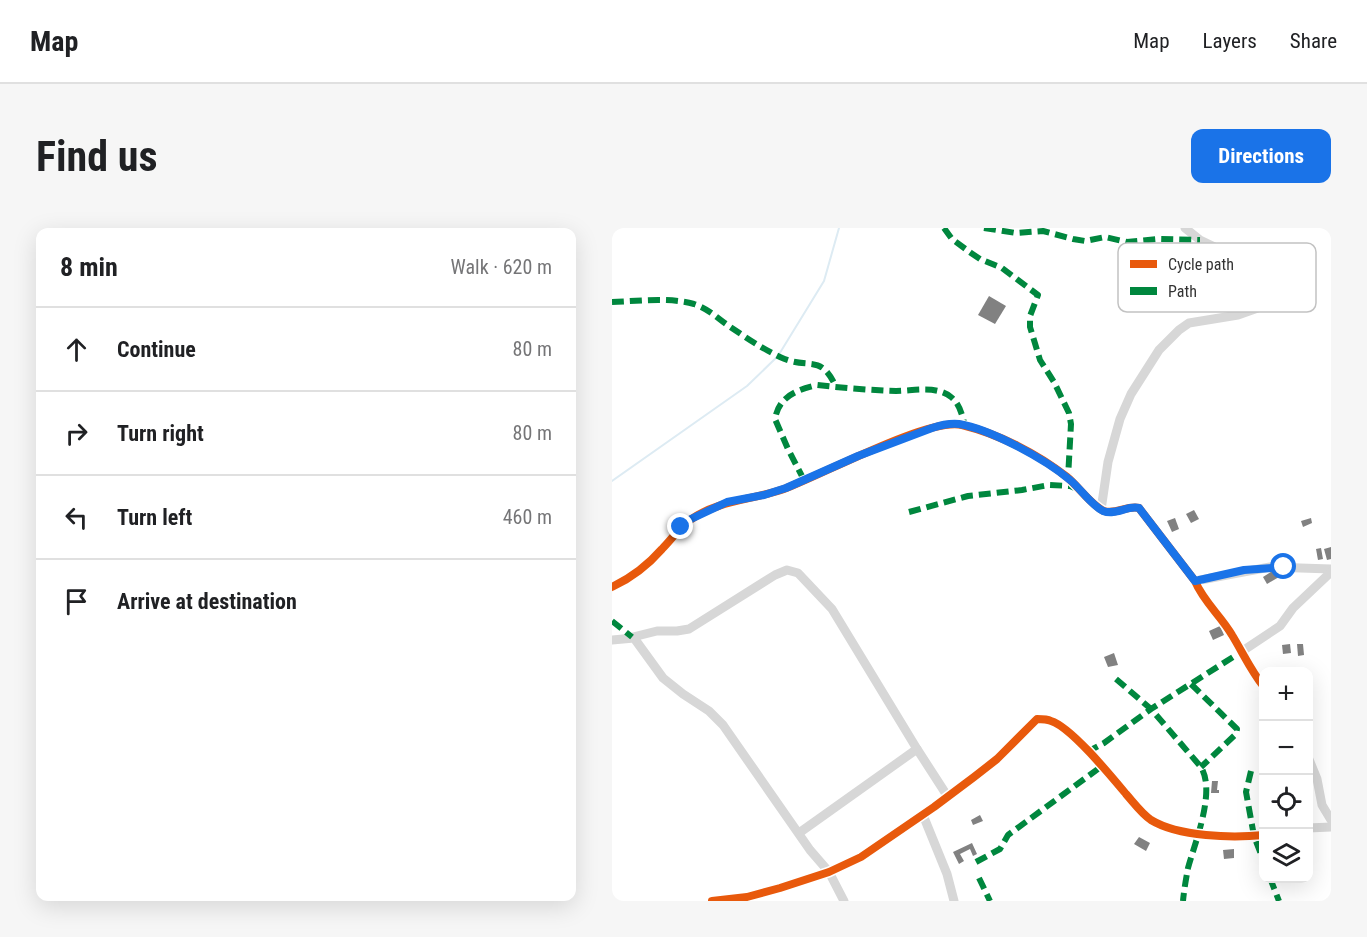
<!DOCTYPE html>
<html lang="en">
<head>
<meta charset="utf-8">
<style>
	:root { --surface:#fff; --page:#f6f6f6; --text:#202124; --muted:#757577; --line:#e0e0e0; --accent:#1a73e8 }
	body { margin:0; font-family:"Roboto Condensed",sans-serif; background:var(--page); color:var(--text) }
	.controls { position:absolute; right:18px; bottom:18px; display:grid; overflow:hidden; border-radius:12px; box-shadow:0 6px 24px #0002 }
	.controls button { width:54px; height:54px; display:grid; place-items:center; padding:0; border:0; border-bottom:2px solid var(--line); background:var(--surface); color:var(--text); font:30px sans-serif }
	.stop { position:absolute; width:18px; height:18px; margin:-14px; border:4px solid #1a73e8; border-radius:50%; background:#fff }
	.stop.end { background:#1a73e8; border-color:#fff; box-shadow:0 2px 6px #0008 }
	.list { margin:0; padding:0; list-style:none }
	h2 { display:flex; justify-content:space-between; align-items:center; height:78px; margin:0; padding:0 24px; font-size:26px }
	h2 small { font-size:20px; font-weight:400; color:var(--muted) }
	.list li { display:grid; grid-template-columns:39px 1fr auto; gap:18px; align-items:center; box-sizing:border-box; height:84px; padding:0 24px; border-top:2px solid var(--line) }
	.list b { display:block; font-size:22px; white-space:nowrap }
	.list em { font-size:20px; font-style:normal; color:var(--muted) }
	.icon { flex:none; width:33px; height:33px; fill:none; stroke:currentColor; stroke-width:2; stroke-linecap:round; stroke-linejoin:round }
	.map { position:relative; flex:none; width:719px; height:673px; overflow:hidden; border-radius:12px }
	header { display:flex; align-items:center; gap:36px; box-sizing:border-box; height:84px; padding:0 30px; background:var(--surface); border-bottom:2px solid var(--line) }
	header strong { font-size:28px }
	nav { display:flex; gap:33px; margin-inline-start:auto; font-size:21px }
	.intro { display:flex; align-items:center; justify-content:space-between; box-sizing:border-box; height:144px; padding:0 36px }
	h1 { margin:0; font-size:42px }
	.button { padding:15px 27px; border-radius:12px; background:var(--accent); color:#fff; font-size:21px; font-weight:700 }
	main { display:flex; gap:36px; padding:0 36px }
	aside { flex:1; background:var(--surface); border-radius:12px; box-shadow:0 6px 24px #0002 }
	.map>svg:first-child { display:block }
</style>
</head>
<body>
<header>
<strong>Map</strong>
<nav><a>Map</a><a>Layers</a><a>Share</a></nav>
</header>
<div class="intro"><h1>Find us</h1><a class="button">Directions</a></div>
<main>
<aside>
<h2>8 min<small>Walk · 620 m</small></h2>
<ul class="list">
<li><svg class="icon" aria-label="ahead" viewBox="0 0 24 24"><path d="M12 20V5M6 11l6-6 6 6"/></svg><div><b>Continue</b></div><em>80 m</em></li>
<li><svg class="icon" aria-label="right" viewBox="0 0 24 24"><path d="M7 20v-9h11M14 6l5 5-5 5"/></svg><div><b>Turn right</b></div><em>80 m</em></li>
<li><svg class="icon" aria-label="left" viewBox="0 0 24 24"><path d="M17 20v-9H6M10 6l-5 5 5 5"/></svg><div><b>Turn left</b></div><em>460 m</em></li>
<li><svg class="icon" aria-label="arrive" viewBox="0 0 24 24"><path d="M6 21V4h12l-3 4 3 4H6"/></svg><div><b>Arrive at destination</b></div></li>
</ul>
</aside>
<div class="map">
<svg width="719" height="673" viewBox="0 0 719 673">
	<rect width="100%" height="100%" fill="#fff"/>
	<g fill="none" stroke-linecap="round" stroke-linejoin="round">
		<path stroke="#ddebf3" stroke-width="2" d="M0,253L135,158L166,128L212,53L227,0"/>
	</g>
	<g fill="#818181">
		<path d="M377,68L394,78L383,96L366,87Z"/>
		<path d="M582,282L587,291L579,295L574,286Z"/>
		<path d="M563,290L567,301L560,304L555,293Z"/>
		<path d="M699,290L700,295L691,299L689,293Z"/>
		<path d="M719,319V331L715,332L712,321Z"/>
		<path d="M709,320L711,331L706,332L704,321Z"/>
		<path d="M662,342L667,349L655,356L651,349Z"/>
		<path d="M608,398L612,407L601,412L597,403Z"/>
		<path d="M678,416L679,425L671,426L670,417Z"/>
		<path d="M685,416H691L692,427L686,428Z"/>
		<path d="M502,425L506,437L496,439L492,429Z"/>
		<path d="M600,553H606L605,562H607V565H599Z"/>
		<path d="M368,587L371,593L361,597L359,592Z"/>
		<path d="M527,609L538,615L534,623L522,616Z"/>
		<path d="M360,615L365,626L361,628L358,621L348,626L352,633L347,636L341,624Z"/>
		<path d="M622,621V630L612,631L611,622Z"/>
	</g>
	<g fill="none" stroke-linecap="round" stroke-linejoin="round">
		<g stroke="#d7d7d7" stroke-width="9">
			<path d="M489,282L496,234L508,191L519,166L547,122L567,102L577,95L626,87L674,70L677,65L676,53L668,45L638,36L588,12L573,0"/>
			<path d="M583,353L658,339L719,341"/>
			<path d="M0,359C19,350 36,337 50,321C60,311 67,300 78,292C106,272 141,272 172,261C210,247 317,189 350,197C387,206 426,226 455,249C466,258 480,278 492,283C504,287 515,277 527,280L583,353C591,373 609,388 620,407C631,425 639,443 652,459"/>
			<path d="M21,409L45,403H65L77,401L163,347L175,342L186,345L220,381L305,521L336,569"/>
			<path d="M0,412L22,410L51,450L71,466L97,483L111,497L198,622L217,644L232,673"/>
			<path d="M629,424L668,398L681,380L719,344"/>
			<path d="M696,529L705,551L710,577L719,592"/>
			<path d="M311,587L335,646L342,673"/>
			<path d="M696,600L719,599"/>
			<path d="M187,605L305,521"/>
			<path d="M100,673L135,669L168,660L217,644L249,629L322,579L362,549L385,531L425,491C430,491 435,491 439,493C459,499 499,548 514,566C522,575 529,585 539,592C567,609 620,610 652,607"/>
		</g>
		<g stroke="#00873e" stroke-width="6" stroke-dasharray="12 6" stroke-linecap="butt">
			<path d="M332,0L340,11L359,25L368,31L390,40L426,67L418,88V99L428,132L442,154L457,185L459,196L456,250"/>
			<path d="M372,0L404,5L431,3L461,11L473,13L493,9L515,14L547,11L588,12"/>
			<path d="M0,74C27,73 56,69 82,76C97,81 105,90 117,98C133,109 151,121 168,129C197,143 208,124 224,159"/>
			<path d="M192,252L176,221L163,191C167,168 185,162 205,157C231,160 258,162 284,163C301,163 324,157 339,169C348,176 350,187 353,198"/>
			<path d="M297,284L356,268L410,262L437,257L458,258L465,261"/>
			<path d="M0,393L20,409"/>
			<path d="M504,451L539,481L589,539C604,564 583,614 576,640C574,651 572,662 571,673"/>
			<path d="M579,456L625,501L624,506L589,539"/>
			<path d="M475,524L492,515L539,481L629,424"/>
			<path d="M639,543L634,564L642,608L652,634"/>
			<path d="M364,634L388,621L396,607L490,538"/>
			<path d="M367,650L378,673"/>
			<path d="M658,650L667,673"/>
		</g>
		<g stroke="#fff" stroke-width="11">
			<g id="cycleway">
				<path d="M0,359C19,350 36,337 50,321C60,311 67,300 78,292C106,272 141,272 172,261C210,247 317,189 350,197C387,206 426,226 455,249C466,258 480,278 492,283C504,287 515,277 527,280L583,353C591,373 609,388 620,407C631,425 639,443 652,459"/>
				<path d="M100,673L135,669L168,660L217,644L249,629L322,579L362,549L385,531L425,491C430,491 435,491 439,493C459,499 499,548 514,566C522,575 529,585 539,592C567,609 620,610 652,607"/>
			</g>
		</g>
		<use href="#cycleway" stroke="#e8590c" stroke-width="8"/>
	</g>
	<g fill="none" stroke-linecap="round" stroke-linejoin="round">
		<path stroke="#1a73e8" stroke-width="8" d="M69,299L79,291L115,274L152,267L174,260L246,228L320,200C329,197 337,195 347,196C378,201 433,231 458,252C468,260 479,277 491,283C504,288 515,277 527,280L583,353L632,342L672,339"/>
	</g>
	<rect x="506" y="15" width="198" height="69" rx="9" fill="#fff" stroke="#c2c2c2" stroke-width="1.5"/>
	<rect x="518" y="32" width="27" height="8" fill="#e8590c"/>
	<rect x="518" y="59" width="27" height="8" fill="#00873e"/>
	<g font-size="16" fill="#333">
		<text x="556" y="42">Cycle path</text>
		<text x="556" y="69">Path</text>
	</g>
</svg>
<div class="controls">
<button>+</button>
<button>−</button>
<button><svg class="icon" aria-label="locate" viewBox="0 0 24 24"><circle cx="12" cy="12" r="6"/><path d="M12 2v4M12 18v4M2 12h4M18 12h4"/></svg></button>
<button><svg class="icon" aria-label="layers" viewBox="0 0 24 24"><path d="M12 4l9 5-9 5-9-5zM3 14l9 5 9-5"/></svg></button>
</div>
<div class="stop" style="left:672px;top:339px"></div>
<div class="stop end" style="left:69px;top:299px"></div>
</div>
</main>
</body>
</html>
